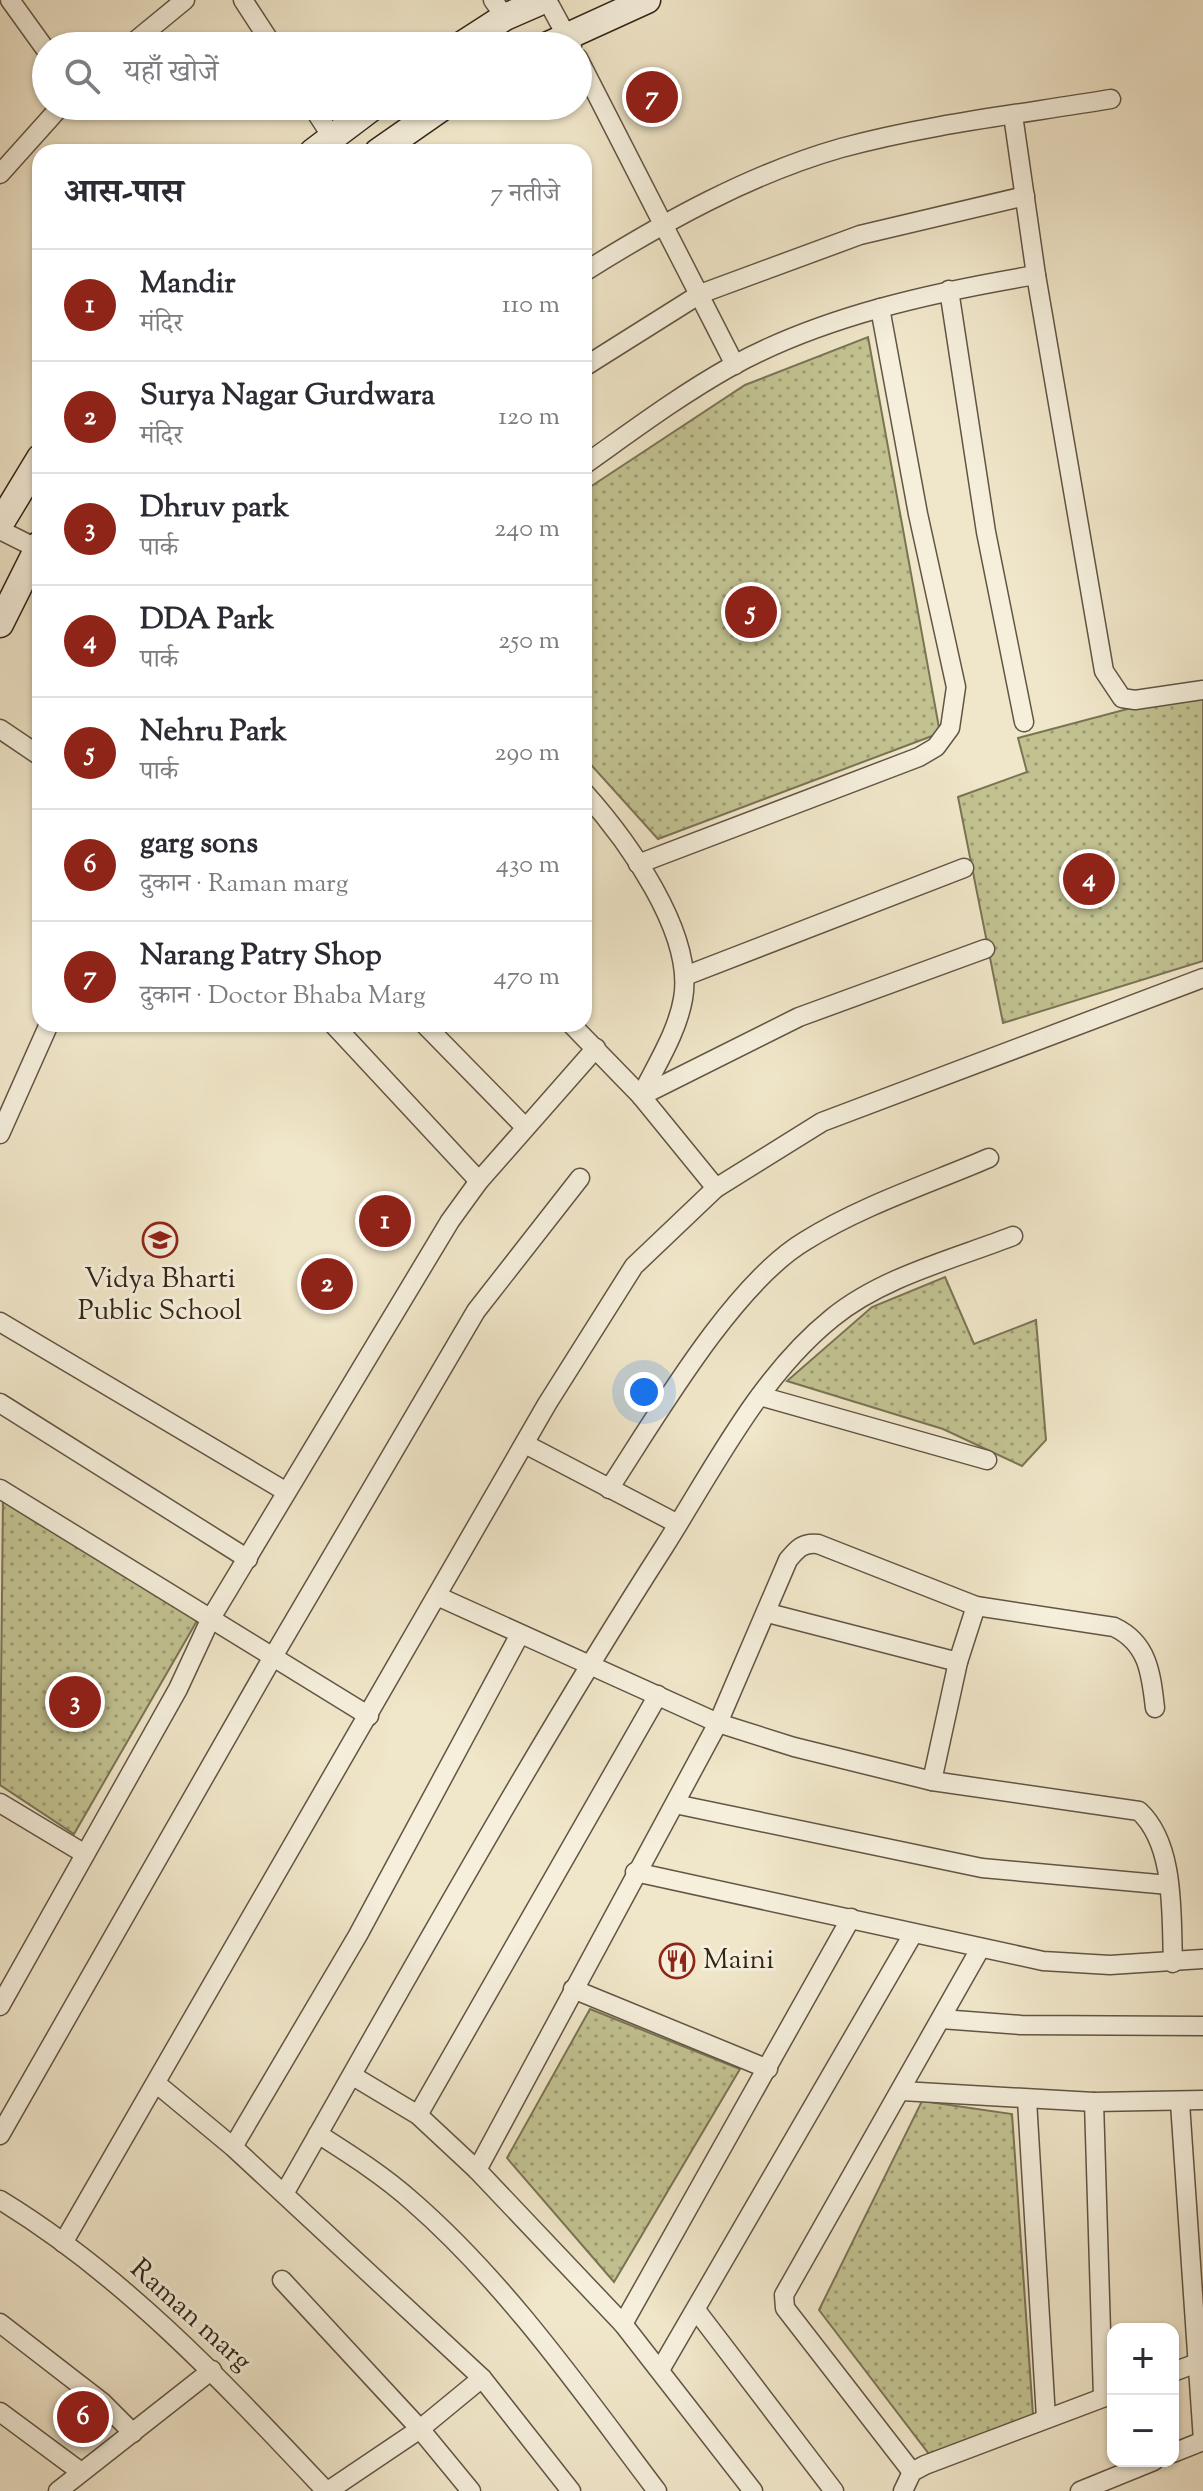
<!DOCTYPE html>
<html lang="hi">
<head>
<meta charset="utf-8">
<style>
	:root { --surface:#fff; --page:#f2f2f3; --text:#2b2b33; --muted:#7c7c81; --line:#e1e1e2; --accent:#8f2418 }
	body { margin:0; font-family:"Sorts Mill Goudy","Noto Serif Devanagari",serif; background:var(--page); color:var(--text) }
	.controls { position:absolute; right:24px; bottom:24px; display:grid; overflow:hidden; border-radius:16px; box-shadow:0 2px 6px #0004 }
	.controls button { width:72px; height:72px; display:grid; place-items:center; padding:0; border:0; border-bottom:2px solid var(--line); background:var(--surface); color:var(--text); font:40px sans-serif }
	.you { position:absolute; left:644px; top:1392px; width:28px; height:28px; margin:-20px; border:6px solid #fff; border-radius:50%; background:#1a73e8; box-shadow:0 0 0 12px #1a73e833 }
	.badge { display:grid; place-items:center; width:52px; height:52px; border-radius:50%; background:var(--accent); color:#fff; font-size:26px; font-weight:700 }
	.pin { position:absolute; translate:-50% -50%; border:4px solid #fff; box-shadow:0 2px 8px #0006 }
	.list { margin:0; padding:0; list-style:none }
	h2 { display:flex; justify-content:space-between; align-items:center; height:104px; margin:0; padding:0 32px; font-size:34px }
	h2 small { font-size:26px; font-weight:400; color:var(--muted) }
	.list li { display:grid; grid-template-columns:52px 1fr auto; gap:24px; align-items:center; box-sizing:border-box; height:112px; padding:0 32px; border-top:2px solid var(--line) }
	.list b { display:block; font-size:30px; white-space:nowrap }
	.list p { margin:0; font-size:26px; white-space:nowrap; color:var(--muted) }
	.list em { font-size:26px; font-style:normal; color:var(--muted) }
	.icon { flex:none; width:44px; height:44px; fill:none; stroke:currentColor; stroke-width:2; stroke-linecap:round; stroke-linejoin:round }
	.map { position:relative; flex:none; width:1203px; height:2491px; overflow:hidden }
	.search { position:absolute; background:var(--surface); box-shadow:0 2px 6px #0004; left:32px; top:32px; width:560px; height:88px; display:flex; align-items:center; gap:20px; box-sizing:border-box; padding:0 28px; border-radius:44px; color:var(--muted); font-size:30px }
	.panel { position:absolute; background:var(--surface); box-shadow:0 2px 6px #0004; left:32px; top:144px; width:560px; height:888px; border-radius:24px }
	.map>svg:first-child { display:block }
</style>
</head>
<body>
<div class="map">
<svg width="1203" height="2491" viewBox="0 0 1203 2491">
	<defs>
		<pattern id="park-dots" width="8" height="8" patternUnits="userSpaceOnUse" patternTransform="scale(2)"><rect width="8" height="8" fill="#c2c291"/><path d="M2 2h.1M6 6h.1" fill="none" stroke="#9e9d75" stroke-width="1.8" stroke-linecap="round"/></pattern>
	</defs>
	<rect width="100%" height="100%" fill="#f0e6c9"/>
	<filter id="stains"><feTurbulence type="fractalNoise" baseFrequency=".0025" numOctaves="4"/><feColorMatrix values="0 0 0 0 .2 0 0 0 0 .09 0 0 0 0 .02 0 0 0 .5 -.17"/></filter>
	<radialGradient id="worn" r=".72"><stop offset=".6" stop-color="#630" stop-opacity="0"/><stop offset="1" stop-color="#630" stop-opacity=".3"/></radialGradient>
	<g fill="url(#park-dots)" stroke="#7a7454" stroke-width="2">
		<path d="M868,337L940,733L658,839L584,757V491L745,385Z"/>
		<path d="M1203,689V961L1003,1023L958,797L1027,772L1018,738Z"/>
		<path d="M945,1277L974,1344L1036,1320L1046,1440L1022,1466L943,1429L787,1381L872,1307Z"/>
		<path d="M3,1497L198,1619L74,1834L0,1785Z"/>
		<path d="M590,2009L740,2069L614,2282L507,2158Z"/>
		<path d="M922,2101L1012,2114L1033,2415L929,2454L819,2310Z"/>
	</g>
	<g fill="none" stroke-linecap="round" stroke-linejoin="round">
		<g stroke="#625544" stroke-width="21">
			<g id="street">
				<path d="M10,0L46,50"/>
				<path d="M243,0L273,46"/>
				<path d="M493,0L505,17"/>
				<path d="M547,0L572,46"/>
				<path d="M129,46L185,0"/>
				<path d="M578,58L735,365"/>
				<path d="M312,106L332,137"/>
				<path d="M1013,115L1036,275L1104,671L1122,698L1135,700L1203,690"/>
				<path d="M0,174L61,106"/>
				<path d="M584,272C664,222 750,174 841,148C929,124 1021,114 1111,99"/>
				<path d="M949,290L986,532L1024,722"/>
				<path d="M584,367L700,294L860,235L1025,196"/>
				<path d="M584,465C632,431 680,395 732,366C823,316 934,292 1036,275"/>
				<path d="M0,530L40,550"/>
				<path d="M0,729L40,756"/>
				<path d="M584,792C626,839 695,933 683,999C677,1033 656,1065 641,1096"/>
				<path d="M638,864L919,757L936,747L950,728L956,687L918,514L880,308"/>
				<path d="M685,976L964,868"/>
				<path d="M333,1024L479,1181"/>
				<path d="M424,1024L525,1127"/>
				<path d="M571,1024L641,1096L716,1188"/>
				<path d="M641,1096L799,1017L985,949"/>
				<path d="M0,1134L49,1024"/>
				<path d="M0,1322L285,1491"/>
				<path d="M760,1396L987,1460"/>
				<path d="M0,1403L248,1559"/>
				<path d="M525,1444L678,1524"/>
				<path d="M0,1489L369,1716"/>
				<path d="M609,1489C656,1417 733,1284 805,1241C861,1206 928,1184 989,1158"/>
				<path d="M437,1596L718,1723L794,1747L932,1781L1139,1811C1176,1845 1171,1917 1173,1963"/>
				<path d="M768,1613L958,1662"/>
				<path d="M932,1781L958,1662L976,1606"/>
				<path d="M0,1803L85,1854"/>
				<path d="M675,1804L982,1868L1169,1885"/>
				<path d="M635,1872L1043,1961L1110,1965L1203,1959"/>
				<path d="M573,1989L768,2069"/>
				<path d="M0,2006L178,1689L211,1618L450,1221L479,1181L596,1048"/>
				<path d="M941,2019L1021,2025L1203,2026"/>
				<path d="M353,2076L418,2115L477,2170L623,2324L753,2491"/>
				<path d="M157,2084L233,2147L482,2378L571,2491"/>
				<path d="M902,2091L1094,2102L1203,2100"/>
				<path d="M1027,2100L1046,2418"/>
				<path d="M1094,2102L1103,2397"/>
				<path d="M1180,2103L1203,2441"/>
				<path d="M418,2115L658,1695"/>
				<path d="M318,2134C351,2155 384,2176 413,2202C507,2284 582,2392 657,2491"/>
				<path d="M0,2135L274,1655L476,1311L580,1178"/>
				<path d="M233,2147L358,1935L519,1636"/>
				<path d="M477,2170L718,1723L788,1560C797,1549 803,1542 818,1544L976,1606L1114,1627C1148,1643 1151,1673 1155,1708"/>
				<path d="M284,2194C408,1977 529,1757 664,1547C714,1468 759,1377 832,1318C882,1277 954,1259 1013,1236"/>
				<path d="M0,2200C125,2276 226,2385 326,2491"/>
				<path d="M63,2243L547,1404L634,1266L716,1188L822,1122L1203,978"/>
				<path d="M282,2280L420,2429L471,2491"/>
				<path d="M696,2310L834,2491"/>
				<path d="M0,2323L102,2402L133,2433"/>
				<path d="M623,2324L851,1918"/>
				<path d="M660,2370L913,1934"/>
				<path d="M1173,2372L1197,2363"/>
				<path d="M0,2412L81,2472"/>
				<path d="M1173,2453L1203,2441"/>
				<path d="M912,2472L785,2308L784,2295L980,1949"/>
				<path d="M58,2491L212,2370"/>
				<path d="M328,2491L420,2429L482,2378"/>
				<path d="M903,2491L912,2472L925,2465L1113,2394"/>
				<path d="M1080,2491L1154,2461"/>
			</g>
		</g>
		<g stroke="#332517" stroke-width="29">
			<g id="secondary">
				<path d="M460,46L505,17L544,0"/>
				<path d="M546,46L647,0"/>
				<path d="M313,152L374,106"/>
				<path d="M378,152L444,106"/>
				<path d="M0,524L40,458"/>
				<path d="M0,624L40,544"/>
			</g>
		</g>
		<use href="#street" stroke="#f5efdc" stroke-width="18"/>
		<use href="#secondary" stroke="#f5efdc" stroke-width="26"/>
	</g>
	<defs>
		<g id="school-ring" transform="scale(1.8)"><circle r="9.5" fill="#f5efdc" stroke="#8f2418" stroke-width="1.5"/><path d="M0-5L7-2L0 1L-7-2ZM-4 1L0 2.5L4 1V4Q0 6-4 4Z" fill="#8f2418"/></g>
		<g id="restaurant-ring" transform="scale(1.8)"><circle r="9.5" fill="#f5efdc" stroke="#8f2418" stroke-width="1.5"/><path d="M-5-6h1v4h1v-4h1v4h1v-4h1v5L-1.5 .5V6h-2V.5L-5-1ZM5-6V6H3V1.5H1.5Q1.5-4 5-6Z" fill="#8f2418"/></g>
	</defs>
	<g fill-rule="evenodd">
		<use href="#school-ring" x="160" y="1240"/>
		<use href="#restaurant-ring" x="677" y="1961"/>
	</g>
	<g text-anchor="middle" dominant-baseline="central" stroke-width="6" stroke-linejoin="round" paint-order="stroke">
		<g font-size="28" fill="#332517" stroke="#f5efdc">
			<text x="160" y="1280">Vidya Bharti<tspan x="160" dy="32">Public School</tspan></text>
			<text x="703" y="1961" text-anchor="start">Maini</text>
		</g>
		<g font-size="28" fill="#332517" stroke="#f5efdc">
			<text transform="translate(190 2316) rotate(42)">Raman marg</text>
		</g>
	</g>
	<rect width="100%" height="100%" filter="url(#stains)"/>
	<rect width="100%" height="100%" fill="url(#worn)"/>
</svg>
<div class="controls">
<button>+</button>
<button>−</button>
</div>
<div class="you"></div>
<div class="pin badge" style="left:385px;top:1221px">1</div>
<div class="pin badge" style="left:327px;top:1284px">2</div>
<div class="pin badge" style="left:75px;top:1702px">3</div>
<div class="pin badge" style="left:1089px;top:879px">4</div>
<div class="pin badge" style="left:751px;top:612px">5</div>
<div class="pin badge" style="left:83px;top:2417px">6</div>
<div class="pin badge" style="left:652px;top:97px">7</div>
<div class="search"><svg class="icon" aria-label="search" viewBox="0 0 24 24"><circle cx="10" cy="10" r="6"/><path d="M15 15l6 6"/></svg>यहाँ खोजें</div>
<section class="panel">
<h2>आस-पास<small>7 नतीजे</small></h2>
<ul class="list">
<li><span class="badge">1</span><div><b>Mandir</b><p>मंदिर</p></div><em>110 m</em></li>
<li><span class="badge">2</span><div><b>Surya Nagar Gurdwara</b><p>मंदिर</p></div><em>120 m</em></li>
<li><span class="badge">3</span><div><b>Dhruv park</b><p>पार्क</p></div><em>240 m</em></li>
<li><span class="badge">4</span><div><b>DDA Park</b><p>पार्क</p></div><em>250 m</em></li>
<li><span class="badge">5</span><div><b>Nehru Park</b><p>पार्क</p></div><em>290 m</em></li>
<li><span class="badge">6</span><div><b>garg sons</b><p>दुकान · Raman marg</p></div><em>430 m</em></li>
<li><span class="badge">7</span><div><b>Narang Patry Shop</b><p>दुकान · Doctor Bhaba Marg</p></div><em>470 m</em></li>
</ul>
</section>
</div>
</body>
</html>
